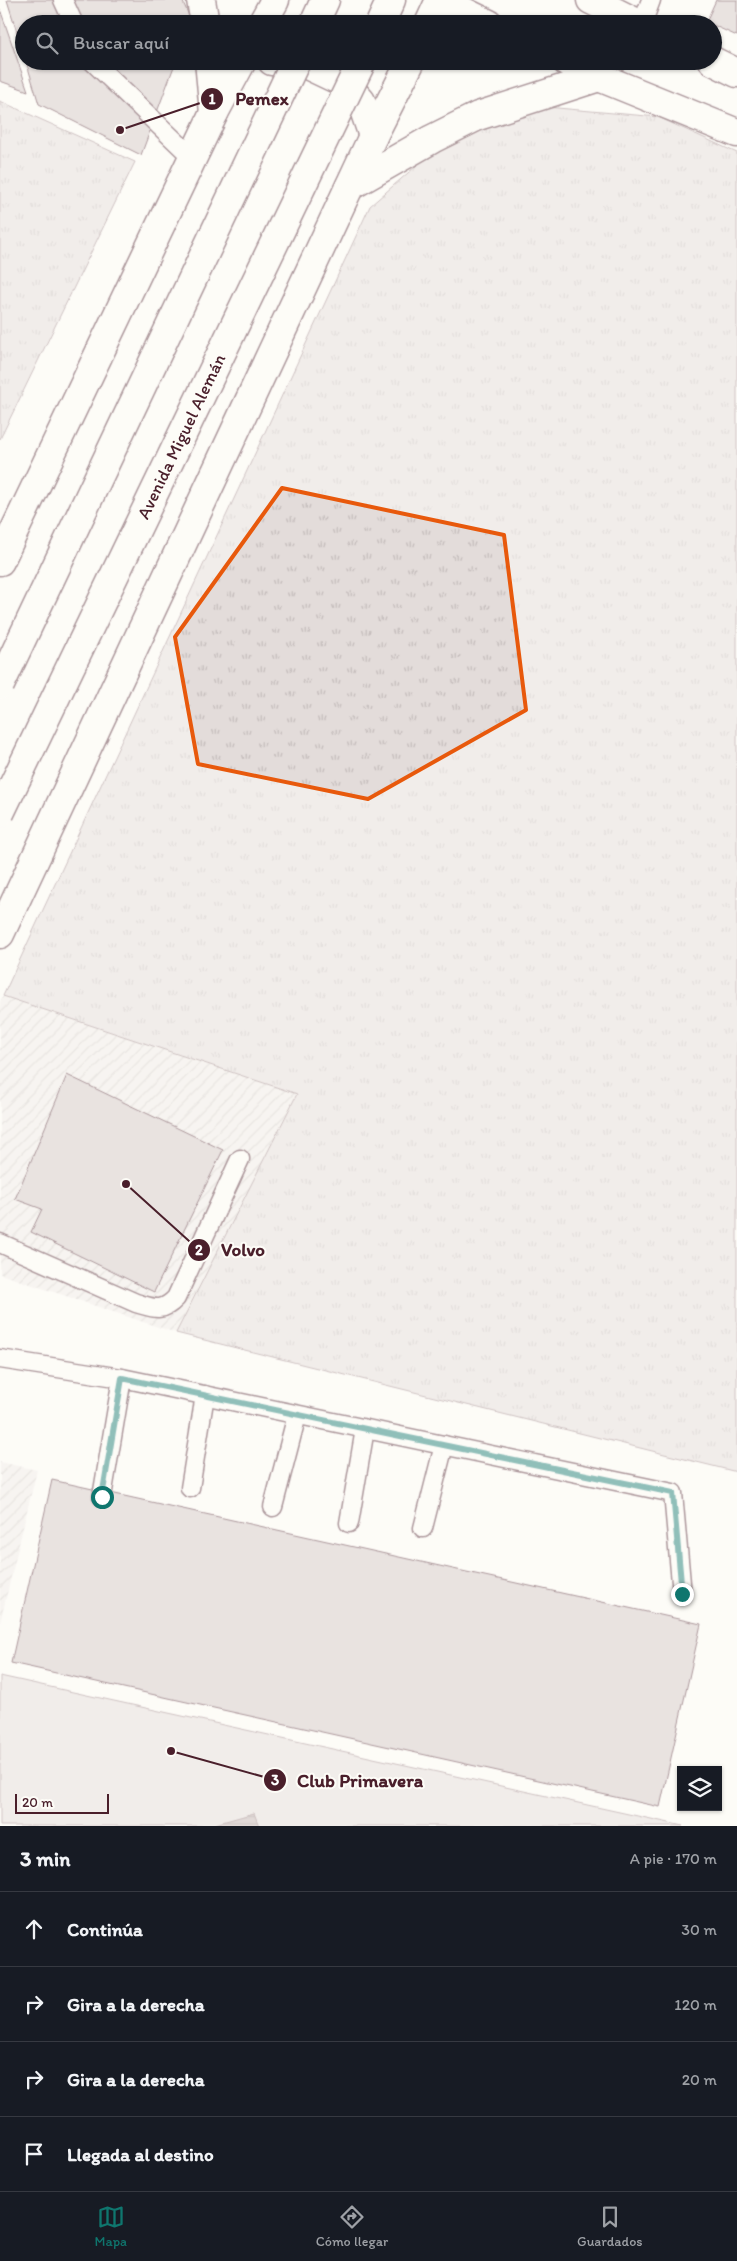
<!DOCTYPE html>
<html lang="es">
<head>
<meta charset="utf-8">
<style>
	:root { --surface:#171b24; --page:#20242c; --text:#f1f3f6; --muted:#9ea1a6; --line:#363941; --accent:#0f766e }
	body { margin:0; font-family:Itim,sans-serif; background:var(--page); color:var(--text) }
	.controls { position:absolute; right:15px; bottom:15px; display:grid; overflow:hidden; border-radius:0px; box-shadow:0 1px 4px #0004 }
	.controls button { width:45px; height:45px; display:grid; place-items:center; padding:0; border:0; border-bottom:1px solid var(--line); background:var(--surface); color:var(--text); font:25px sans-serif }
	.scale { position:absolute; left:15px; bottom:12px; width:94px; box-sizing:border-box; padding-left:5px; border:2px solid #4a1f2b; border-top:0; font-size:14px; line-height:18px; white-space:nowrap; color:#4a1f2b; -webkit-text-stroke:4px #fdfcf7; paint-order:stroke }
	.stop { position:absolute; width:15px; height:15px; margin:-11px; border:4px solid #0f766e; border-radius:50%; background:#fff }
	.stop.end { background:#0f766e; border-color:#fff; box-shadow:0 1px 5px #0008 }
	.list { margin:0; padding:0; list-style:none }
	h2 { display:flex; justify-content:space-between; align-items:center; height:65px; margin:0; padding:0 20px; font-size:21px }
	h2 small { font-size:16px; font-weight:400; color:var(--muted) }
	.list li { display:grid; grid-template-columns:32px 1fr auto; gap:15px; align-items:center; box-sizing:border-box; height:75px; padding:0 20px; border-top:1px solid var(--line) }
	.list b { display:block; font-size:19px; white-space:nowrap }
	.list em { font-size:16px; font-style:normal; color:var(--muted) }
	.icon { flex:none; width:28px; height:28px; fill:none; stroke:currentColor; stroke-width:2; stroke-linecap:round; stroke-linejoin:round }
	.map { position:relative; flex:none; width:737px; height:1826px; overflow:hidden }
	.search { position:absolute; background:var(--surface); box-shadow:0 1px 4px #0004; left:15px; right:15px; top:15px; height:55px; display:flex; align-items:center; gap:12px; box-sizing:border-box; padding:0 18px; border-radius:28px; color:var(--muted); font-size:19px }
	.sheet { height:365px; background:var(--surface) }
	nav { display:flex; justify-content:space-around; align-items:center; box-sizing:border-box; height:70px; border-top:1px solid var(--line); background:var(--surface); font-size:14px; color:var(--muted) }
	nav a { display:grid; justify-items:center; gap:2px }
	nav .on { color:var(--accent) }
	.map>svg:first-child { display:block }
</style>
</head>
<body>
<div class="map">
<svg width="737" height="1826" viewBox="0 0 737 1826">
	<defs>
		<pattern id="industrial-furrows" width="10" height="10" patternUnits="userSpaceOnUse" patternTransform="scale(1.25)"><rect width="10" height="10" fill="#f0ece8"/><path d="M-1 1l2-2M0 10L10 0M9 11l2-2" fill="none" stroke="#cfcac7"/></pattern>
		<pattern id="grass-tufts" width="24" height="20" patternUnits="userSpaceOnUse" patternTransform="scale(1.25)"><rect width="24" height="20" fill="#e3dcda"/><path d="M3 7l-1-3M5 7V3M7 7l1-3M15 17l-1-3M17 17v-4M19 17l1-3" fill="none" stroke="#c4bcbb"/></pattern>
		<pattern id="water-rules" width="6" height="5" patternUnits="userSpaceOnUse" patternTransform="scale(1.25)"><rect width="6" height="5" fill="#c0b1b1"/><path d="M0 2.5h6" fill="none" stroke="#9e8f90"/></pattern>
	</defs>
	<rect width="100%" height="100%" fill="#fdfcf7"/>
	<filter id="ink" filterUnits="userSpaceOnUse"><feTurbulence type="fractalNoise" baseFrequency=".02" numOctaves="2"/><feDisplacementMap in="SourceGraphic" scale="10" xChannelSelector="R" yChannelSelector="G"/><feConvolveMatrix kernelMatrix="1 2 1 2 8 2 1 2 1" color-interpolation-filters="sRGB"/></filter>
	<g filter="url(#ink)">
		<g fill="url(#industrial-furrows)">
			<path d="M3,996L297,1094L176,1333L0,1274V1002Z"/>
			<path d="M0,1462L37,1470L0,1623Z"/>
		</g>
		<g fill="url(#grass-tufts)" stroke="#967e82">
			<path d="M0,101L135,162L0,439Z"/>
			<path d="M546,107L658,117L737,153V1472L176,1333L297,1094L3,996L370,206L447,139Z"/>
		</g>
		<path fill="#e3dcda" stroke="#967e82" d="M0,1676L683,1826H0Z"/>
		<path fill="url(#water-rules)" stroke="#91777b" d="M254,1813L259,1826H216L215,1824Z"/>
		<g fill="#d0c5c4" stroke="#4a1f2b">
			<path d="M7,0H182L191,20L189,24H24V55Z"/>
			<path d="M716,0H737V36L706,22Z"/>
			<path d="M0,9L28,91L0,81Z"/>
			<path d="M26,61H176L141,155L39,104Z"/>
			<path d="M67,1075L223,1150L154,1292L31,1232L42,1209L15,1199Z"/>
			<path d="M52,1480L701,1624L660,1807L11,1663Z"/>
		</g>
		<g fill="none" stroke-linecap="round" stroke-linejoin="round">
			<g stroke="#4a1f2b" stroke-width="21">
				<g id="lane">
					<path d="M63,0L74,24"/>
					<path d="M642,24L651,0"/>
					<path d="M92,61L193,158"/>
					<path d="M0,1243L136,1303C154,1308 162,1313 176,1298L240,1159"/>
					<path d="M0,1359L122,1378L673,1493L682,1594"/>
					<path d="M190,1488L205,1395"/>
					<path d="M102,1497L122,1378"/>
					<path d="M273,1507L297,1415"/>
					<path d="M349,1523L365,1429"/>
					<path d="M423,1528L444,1445"/>
				</g>
			</g>
			<g stroke="#4a1f2b" stroke-width="31">
				<g id="secondary">
					<path d="M201,0L205,24"/>
					<path d="M440,0L489,24"/>
					<path d="M591,0L639,24"/>
					<path d="M209,61L214,113"/>
					<path d="M566,61L599,77L737,133"/>
					<path d="M713,61L737,73"/>
					<path d="M350,186L432,139L478,116L599,77"/>
				</g>
			</g>
			<g stroke="#4a1f2b" stroke-width="31">
				<g id="highway">
					<path d="M262,24L275,0"/>
					<path d="M314,24L325,0"/>
					<path d="M380,24L391,0"/>
					<path d="M429,24L440,0"/>
					<path d="M272,61L305,64L345,83L361,101L373,136"/>
					<path d="M0,561L214,113L242,61"/>
					<path d="M0,934L373,136L411,61"/>
				</g>
			</g>
			<use href="#lane" stroke="#fdfcf7" stroke-width="18"/>
			<use href="#secondary" stroke="#fdfcf7" stroke-width="28"/>
			<use href="#highway" stroke="#fdfcf7" stroke-width="28"/>
			<g stroke="#4a1f2b" stroke-width="31" stroke-linecap="butt">
				<g id="highway-bridge">
					<path d="M0,685L296,61"/>
					<path id="s1" d="M0,813L362,61"/>
				</g>
			</g>
			<use href="#highway-bridge" stroke="#fdfcf7" stroke-width="28"/>
		</g>
	</g>
	<g fill="none" stroke-linecap="round" stroke-linejoin="round" filter="url(#ink)">
		<path stroke="#0f766e" stroke-width="6" d="M102,1497L122,1378L673,1493L682,1594"/>
	</g>
	<path d="M0 0H737V1826H0ZM282,488L504,535L526,710L368,799L198,764L175,637Z" fill="#fdfcf7" fill-opacity=".55" fill-rule="evenodd"/>
	<path fill="none" stroke="#e8590c" stroke-width="4" stroke-linejoin="round" d="M282,488L504,535L526,710L368,799L198,764L175,637Z"/>
	<g text-anchor="middle" dominant-baseline="central" stroke-width="4" stroke-linejoin="round" paint-order="stroke">
		<g font-size="18" fill="#4a1f2b" stroke="#fdfcf7">
			<text stroke="none"><textPath href="#s1" startOffset="418">Avenida Miguel Alemán</textPath></text>
		</g>
	</g>
	<path fill="none" stroke="#4a1f2b" stroke-width="2" d="M120 130L212 99M126 1184L199 1250M171 1751L275 1780"/>
	<g fill="#4a1f2b" stroke="#fdfcf7" stroke-width="2">
		<circle cx="120" cy="130" r="5"/>
		<circle cx="126" cy="1184" r="5"/>
		<circle cx="171" cy="1751" r="5"/>
		<circle cx="212" cy="99" r="12"/>
		<circle cx="199" cy="1250" r="12"/>
		<circle cx="275" cy="1780" r="12"/>
	</g>
	<g font-size="15" text-anchor="middle" font-weight="bold" fill="#fff">
		<text x="212" y="104">1</text>
		<text x="199" y="1255">2</text>
		<text x="275" y="1785">3</text>
	</g>
	<g font-size="19" text-anchor="middle" font-weight="bold" fill="#4a1f2b" stroke="#fdfcf7" stroke-width="4" stroke-linejoin="round" paint-order="stroke">
		<text x="262" y="105">Pemex</text>
		<text x="243" y="1256">Volvo</text>
		<text x="360" y="1787">Club Primavera</text>
	</g>
</svg>
<div class="controls">
<button><svg class="icon" aria-label="layers" viewBox="0 0 24 24"><path d="M12 4l9 5-9 5-9-5zM3 14l9 5 9-5"/></svg></button>
</div>
<div class="scale">20 m</div>
<div class="stop" style="left:102px;top:1497px"></div>
<div class="stop end" style="left:682px;top:1594px"></div>
<div class="search"><svg class="icon" aria-label="search" viewBox="0 0 24 24"><circle cx="10" cy="10" r="6"/><path d="M15 15l6 6"/></svg>Buscar aquí</div>
</div>
<section class="sheet">
<h2>3 min<small>A pie · 170 m</small></h2>
<ul class="list">
<li><svg class="icon" aria-label="ahead" viewBox="0 0 24 24"><path d="M12 20V5M6 11l6-6 6 6"/></svg><div><b>Continúa</b></div><em>30 m</em></li>
<li><svg class="icon" aria-label="right" viewBox="0 0 24 24"><path d="M7 20v-9h11M14 6l5 5-5 5"/></svg><div><b>Gira a la derecha</b></div><em>120 m</em></li>
<li><svg class="icon" aria-label="right" viewBox="0 0 24 24"><path d="M7 20v-9h11M14 6l5 5-5 5"/></svg><div><b>Gira a la derecha</b></div><em>20 m</em></li>
<li><svg class="icon" aria-label="arrive" viewBox="0 0 24 24"><path d="M6 21V4h12l-3 4 3 4H6"/></svg><div><b>Llegada al destino</b></div></li>
</ul>
</section>
<nav>
<a class="on"><svg class="icon" aria-label="map" viewBox="0 0 24 24"><path d="M3 6l6-2 6 2 6-2v14l-6 2-6-2-6 2zM9 4v14M15 6v14"/></svg>Mapa</a>
<a><svg class="icon" aria-label="directions" viewBox="0 0 24 24"><path d="M12 3l9 9-9 9-9-9zM9 14v-3h6M13 9l2 2-2 2"/></svg>Cómo llegar</a>
<a><svg class="icon" aria-label="saved" viewBox="0 0 24 24"><path d="M7 4h10v16l-5-4-5 4z"/></svg>Guardados</a>
</nav>
</body>
</html>
